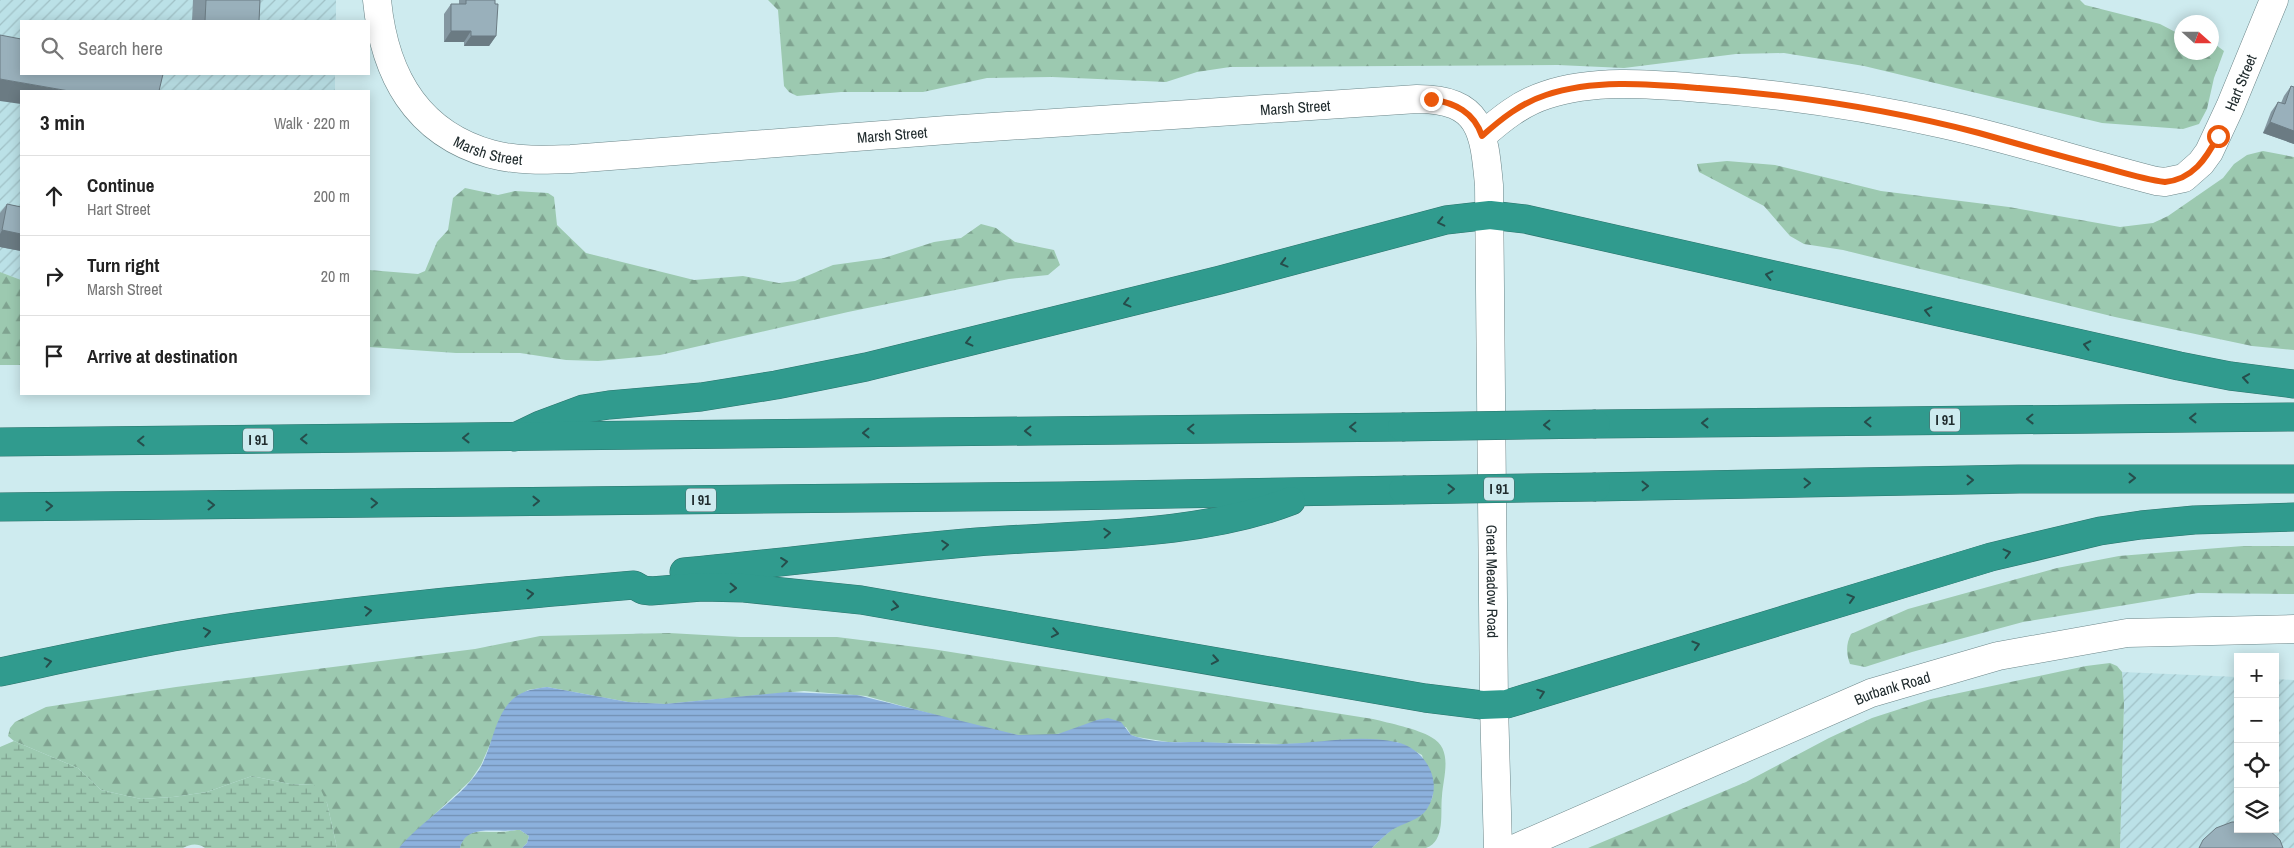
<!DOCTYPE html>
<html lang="en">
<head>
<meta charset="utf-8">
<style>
	:root { --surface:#fff; --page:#f2f2f2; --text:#222; --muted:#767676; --line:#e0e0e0 }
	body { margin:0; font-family:"Archivo Narrow",sans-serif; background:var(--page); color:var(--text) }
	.controls { position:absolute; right:15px; bottom:15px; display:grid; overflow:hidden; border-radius:0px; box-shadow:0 2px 12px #0003 }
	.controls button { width:45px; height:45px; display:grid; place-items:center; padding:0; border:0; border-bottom:1px solid var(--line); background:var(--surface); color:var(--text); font:25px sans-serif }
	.compass { position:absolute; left:2174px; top:15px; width:45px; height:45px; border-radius:50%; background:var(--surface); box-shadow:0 2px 12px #0003; rotate:111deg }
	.stop { position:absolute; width:15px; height:15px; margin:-11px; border:4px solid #ea580c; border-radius:50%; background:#fff }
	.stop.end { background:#ea580c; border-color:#fff; box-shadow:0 1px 5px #0008 }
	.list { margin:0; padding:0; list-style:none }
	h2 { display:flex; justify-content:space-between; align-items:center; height:65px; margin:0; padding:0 20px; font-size:21px }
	h2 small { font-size:16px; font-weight:400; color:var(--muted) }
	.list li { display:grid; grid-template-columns:32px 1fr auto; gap:15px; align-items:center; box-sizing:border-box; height:80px; padding:0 20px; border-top:1px solid var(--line) }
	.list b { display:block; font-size:19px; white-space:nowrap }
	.list p { margin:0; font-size:16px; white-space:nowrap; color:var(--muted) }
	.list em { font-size:16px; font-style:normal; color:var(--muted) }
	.icon { flex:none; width:28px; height:28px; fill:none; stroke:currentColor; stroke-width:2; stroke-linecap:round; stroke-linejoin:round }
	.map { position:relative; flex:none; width:2294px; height:848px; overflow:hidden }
	.search { position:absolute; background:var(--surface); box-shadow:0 2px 12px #0003; left:20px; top:20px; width:350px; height:55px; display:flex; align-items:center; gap:12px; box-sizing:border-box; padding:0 18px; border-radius:0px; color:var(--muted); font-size:19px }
	.panel { position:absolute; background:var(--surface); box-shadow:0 2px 12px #0003; left:20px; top:90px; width:350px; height:305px; border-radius:0px }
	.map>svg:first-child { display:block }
</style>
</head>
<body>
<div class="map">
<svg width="2294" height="848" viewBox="0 0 2294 848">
	<defs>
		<pattern id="industrial-furrows" width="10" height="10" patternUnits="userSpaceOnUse" patternTransform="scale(1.25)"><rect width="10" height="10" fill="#bbe1e7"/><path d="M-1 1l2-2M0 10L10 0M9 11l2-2" fill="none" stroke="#a0c1c6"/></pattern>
		<pattern id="forest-firs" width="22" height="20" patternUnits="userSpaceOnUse" patternTransform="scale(1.25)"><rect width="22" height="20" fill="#9cc9b0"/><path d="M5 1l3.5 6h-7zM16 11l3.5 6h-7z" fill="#7fa390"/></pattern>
		<pattern id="wetland-marsh" width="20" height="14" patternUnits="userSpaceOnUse" patternTransform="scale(1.25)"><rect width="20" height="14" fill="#9cc9b0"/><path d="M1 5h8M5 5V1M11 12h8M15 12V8" fill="none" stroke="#7fa390"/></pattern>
		<pattern id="water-rules" width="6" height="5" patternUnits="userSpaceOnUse" patternTransform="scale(1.25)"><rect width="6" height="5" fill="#8cb1dd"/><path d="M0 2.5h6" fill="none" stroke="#7290b4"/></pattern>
	</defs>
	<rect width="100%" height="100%" fill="#ceebef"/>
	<g fill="url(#industrial-furrows)">
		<path d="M0,0H336V21H21V74H335V91H21V280L0,272Z"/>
		<path d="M2122,672L2238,677V829H2275V679L2294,680V848H2120L2124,703Z"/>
	</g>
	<g fill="url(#forest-firs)">
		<path d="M768,0H2080L2085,5L2160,24L2181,35L2182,52H2212V42L2224,51L2214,78L2207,109L2199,124L2183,129L2102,123L1864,66L1784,53L1736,54L1624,68L1558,65L1230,67L1197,72L1166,82L1052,77L987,78L923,92H841L797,96L789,92L784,86L778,10Z"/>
		<path d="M2263,151L2294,157V350L2252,346L2115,317L1843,250L1804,244L1790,236L1764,206L1699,172L1697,164L1727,161L1775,165L1881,191L2009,207L2120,227L2153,223L2168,216L2223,178L2234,164L2247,155Z"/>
		<path d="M465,188L498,195L515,191L548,193L554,197L557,225L586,253L694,280L743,276L779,283L795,281L833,265L884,258L934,242L961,238L981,224L996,228L1015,242L1054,250L1060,265L1048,275L1009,279L848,312L660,355L598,361L566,360L520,353H456L369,347V270L418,274L425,271L437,242L448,230L453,198Z"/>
		<path d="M0,272L21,280V365H0Z"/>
		<path d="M2243,546H2294V594L2198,593L2023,622L1912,652L1865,667L1850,664C1846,653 1846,644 1851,634L1908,609L2057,568L2119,556Z"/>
		<path d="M669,633L740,637H837L932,649L1373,719C1389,723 1418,729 1431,737C1454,749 1443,777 1442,796C1440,812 1446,841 1426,848C1417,848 1384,848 1372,848C1378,842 1384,836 1390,831C1409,818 1423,820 1433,796L1422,755L1397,742L1282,744L1168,742L1137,737L1131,735L1126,727L1037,736L1018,735L986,729L866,696L804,691L665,704L628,702L547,687L528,690L510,702L505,710L481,765L470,781L399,848H337L327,803L313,785L290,784L252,776L207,792L173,797L141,799L101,790L78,768L14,741L8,736L10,728L15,722L46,707L176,687L475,649L540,636Z"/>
		<path d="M2110,663L2117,666L2122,672L2124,703L2120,848H1588L1746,782L1829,738L1872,718L1931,699L2086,666Z"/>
		<path d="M520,830L529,836L527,843L522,848H460C465,826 483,833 500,832C507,832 513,830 520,830Z"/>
	</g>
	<path fill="url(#wetland-marsh)" d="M14,741L78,768L101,790L141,799L173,797L207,792L252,776L290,784L313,785L320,788L327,803L337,848H205C197,843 191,844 183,848H0V747Z"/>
	<path fill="url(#water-rules)" d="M547,687L628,702L665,704L787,692L857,695L1018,735L1058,734L1097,720L1108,718L1121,722L1131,735C1154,744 1179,742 1203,742C1229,743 1256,745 1282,744C1321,743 1358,734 1396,742C1425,748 1445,782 1427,809C1420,820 1403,823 1392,830C1385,835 1378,842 1372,848H522L527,843L529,836L520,830H516C496,833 466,823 460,848H399C422,820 459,800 479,770C492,749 493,722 509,703C519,691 532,689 547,687Z"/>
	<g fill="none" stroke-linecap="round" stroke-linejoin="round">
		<g stroke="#6c8689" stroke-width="29">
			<g id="minor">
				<path id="s1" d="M1482,136C1501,119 1521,103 1546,95C1594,79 1650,84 1700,88C1782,94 1863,106 1943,124C2015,140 2085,163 2156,181L2165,182L2184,178L2201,163L2209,152L2230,107L2274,0"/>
				<path id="s2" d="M1516,848L1871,693L1998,656L2127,633L2294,629"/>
			</g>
		</g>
		<g stroke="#6c8689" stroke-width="29">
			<g id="tertiary">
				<path id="s3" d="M377,0C384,73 415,133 491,154C517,161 544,160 571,159L947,130L1417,99C1481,99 1484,131 1489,185L1494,705L1498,848"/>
			</g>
		</g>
		<g stroke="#2b746c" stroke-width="29">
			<g id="motorway">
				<path d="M1596,424L2294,417"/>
				<path d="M515,437L540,425L583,409L609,405L701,397L776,385L866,367L1220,280L1446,220L1490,215L1525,219L2179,366L2230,376L2294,384"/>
				<path d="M0,442L1402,427"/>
				<path d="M1596,487L2019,479H2294"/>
				<path d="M0,507L1063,496L1403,490"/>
				<path d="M684,572C782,563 879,550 977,542C1078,534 1197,537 1291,501"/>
				<path d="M0,672C72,657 143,641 216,630C354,609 494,597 634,585L643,590L651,591L702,587L744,588L861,600L1425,698L1482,705L1507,704L1991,557L2100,531L2141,525L2194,520L2294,517"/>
			</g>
		</g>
		<use href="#minor" stroke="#fff" stroke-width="28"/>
		<use href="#tertiary" stroke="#fff" stroke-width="28"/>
		<use href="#motorway" stroke="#309b8e" stroke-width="28"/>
		<g stroke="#2b746c" stroke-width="29" stroke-linecap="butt">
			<g id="motorway-bridge">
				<path d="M1402,427L1596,424"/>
				<path d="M1403,490L1596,487"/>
			</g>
		</g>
		<use href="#motorway-bridge" stroke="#309b8e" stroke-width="28"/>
	</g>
	<g fill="#8497a1">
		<path d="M193,0H260L259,21H192Z"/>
		<path d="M459,0H495L496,36L489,46H464V42H444V14L451,4H459Z"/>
		<path d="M2291,86L2294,87V144L2263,133L2271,112L2278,102L2281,103L2284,96Z"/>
		<path d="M7,204L21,207V251L0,247V213Z"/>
	</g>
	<g fill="#6b7b83">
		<path d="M451,31H471L464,42H444Z"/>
		<path d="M471,36H496L489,46H464Z"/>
		<path d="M0,79L69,91H21V104L0,101Z"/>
		<path d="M2270,122L2294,131V144L2263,133Z"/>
		<path d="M2,230L21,234V251L0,247V234Z"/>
	</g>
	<g fill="#99b0bb" stroke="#6b7b83">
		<path d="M206,0H260L259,21H205Z"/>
		<path d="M466,0H495V4H498L496,36H471V31H451V4H466Z"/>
		<path d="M0,35L21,39V74H163L159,91H69L0,79Z"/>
		<path d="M2291,86L2294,87V131L2270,122L2278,102L2285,104Z"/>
		<path d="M7,204L21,207V234L2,230Z"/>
		<path d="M2232,822H2238V829H2268L2280,840L2283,848H2199L2203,840L2216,828Z"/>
	</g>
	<defs><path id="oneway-chevron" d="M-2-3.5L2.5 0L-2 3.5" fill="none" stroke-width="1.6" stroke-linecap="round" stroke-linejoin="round" transform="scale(1.25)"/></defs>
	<g stroke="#264d4b">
		<use href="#oneway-chevron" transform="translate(1441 222) rotate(167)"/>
		<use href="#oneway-chevron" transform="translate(1284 263) rotate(165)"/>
		<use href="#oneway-chevron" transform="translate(1769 275) rotate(-167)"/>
		<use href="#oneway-chevron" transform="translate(1127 303) rotate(166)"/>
		<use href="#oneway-chevron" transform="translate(1928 311) rotate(-167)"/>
		<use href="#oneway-chevron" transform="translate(969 342) rotate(166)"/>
		<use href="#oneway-chevron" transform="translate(2087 345) rotate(-168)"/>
		<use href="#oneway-chevron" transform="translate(2246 378) rotate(-171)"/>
		<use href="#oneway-chevron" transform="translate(2193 418) rotate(180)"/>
		<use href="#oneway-chevron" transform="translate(2030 419) rotate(179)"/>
		<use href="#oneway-chevron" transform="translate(1868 422) rotate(179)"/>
		<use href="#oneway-chevron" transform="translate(1705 423) rotate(180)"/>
		<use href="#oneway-chevron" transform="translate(1547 425) rotate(179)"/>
		<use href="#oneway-chevron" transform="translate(1353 427) rotate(179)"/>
		<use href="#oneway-chevron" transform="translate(1191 429) rotate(179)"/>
		<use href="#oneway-chevron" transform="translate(1028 431) rotate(179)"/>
		<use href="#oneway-chevron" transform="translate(866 433) rotate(179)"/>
		<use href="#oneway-chevron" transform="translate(466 438) rotate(179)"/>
		<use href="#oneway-chevron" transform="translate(304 439) rotate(179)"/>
		<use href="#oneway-chevron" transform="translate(141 441) rotate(179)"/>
		<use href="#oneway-chevron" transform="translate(2132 478)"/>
		<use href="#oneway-chevron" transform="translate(1970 480) rotate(-1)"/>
		<use href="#oneway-chevron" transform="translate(1807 483) rotate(-1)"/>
		<use href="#oneway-chevron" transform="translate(1645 486) rotate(-1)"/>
		<use href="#oneway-chevron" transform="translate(1451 489) rotate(-1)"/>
		<use href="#oneway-chevron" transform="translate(536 501) rotate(-1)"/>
		<use href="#oneway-chevron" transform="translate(374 503) rotate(-1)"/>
		<use href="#oneway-chevron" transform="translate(211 505) rotate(-1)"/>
		<use href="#oneway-chevron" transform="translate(49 506) rotate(-1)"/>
		<use href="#oneway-chevron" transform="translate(1107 533) rotate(-4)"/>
		<use href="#oneway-chevron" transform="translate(945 545) rotate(-5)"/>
		<use href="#oneway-chevron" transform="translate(2007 553) rotate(-14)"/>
		<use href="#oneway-chevron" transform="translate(784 562) rotate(-7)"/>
		<use href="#oneway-chevron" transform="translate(733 588) rotate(2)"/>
		<use href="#oneway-chevron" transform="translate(530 594) rotate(-6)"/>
		<use href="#oneway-chevron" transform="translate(1851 598) rotate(-17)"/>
		<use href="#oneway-chevron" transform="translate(895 606) rotate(10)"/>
		<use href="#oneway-chevron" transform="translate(368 611) rotate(-7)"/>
		<use href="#oneway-chevron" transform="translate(207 632) rotate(-10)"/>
		<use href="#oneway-chevron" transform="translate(1055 633) rotate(10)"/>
		<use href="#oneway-chevron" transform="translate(1696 645) rotate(-17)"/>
		<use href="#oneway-chevron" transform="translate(1215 660) rotate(10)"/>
		<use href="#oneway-chevron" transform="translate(48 662) rotate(-12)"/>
		<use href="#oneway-chevron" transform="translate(1541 693) rotate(-19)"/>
	</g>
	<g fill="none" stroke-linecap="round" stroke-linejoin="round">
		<path stroke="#ea580c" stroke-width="6" d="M1431,99C1455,103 1474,112 1482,136C1501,119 1521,103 1546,95C1594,79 1649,84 1699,88C1794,95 1887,109 1979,133C2018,144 2057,155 2095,165C2118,171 2142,179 2165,182C2193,179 2206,159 2218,136"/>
	</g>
	<g text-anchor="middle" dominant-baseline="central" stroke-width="4.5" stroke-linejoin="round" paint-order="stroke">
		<g fill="#ceebef" stroke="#556568" stroke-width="1">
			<rect x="1930" y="408.5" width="30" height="23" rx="4"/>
			<rect x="243" y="428.5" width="30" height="23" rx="4"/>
			<rect x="1484" y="477.5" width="30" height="23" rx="4"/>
			<rect x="686" y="488.5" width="30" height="23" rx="4"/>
		</g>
		<g font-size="14" font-weight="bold" fill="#212c2e">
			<text x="1945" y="420">I 91</text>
			<text x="258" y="440">I 91</text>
			<text x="1499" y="489">I 91</text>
			<text x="701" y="500">I 91</text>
		</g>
		<g font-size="15" fill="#212c2e" stroke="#ceebef">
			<text stroke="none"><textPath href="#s1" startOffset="839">Hart Street</textPath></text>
			<text stroke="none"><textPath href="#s3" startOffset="1012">Marsh Street</textPath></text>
			<text stroke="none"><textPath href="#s3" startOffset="608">Marsh Street</textPath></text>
			<text stroke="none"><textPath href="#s3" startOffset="202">Marsh Street</textPath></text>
			<text stroke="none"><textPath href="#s3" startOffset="1661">Great Meadow Road</textPath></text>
			<text stroke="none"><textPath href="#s2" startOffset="409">Burbank Road</textPath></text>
		</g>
	</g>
</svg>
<div class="controls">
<button>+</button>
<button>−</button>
<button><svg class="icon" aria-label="locate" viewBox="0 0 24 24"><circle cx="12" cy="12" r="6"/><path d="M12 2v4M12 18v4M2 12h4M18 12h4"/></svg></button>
<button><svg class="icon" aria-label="layers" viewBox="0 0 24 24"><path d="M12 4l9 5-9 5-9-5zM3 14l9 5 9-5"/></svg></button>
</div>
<svg class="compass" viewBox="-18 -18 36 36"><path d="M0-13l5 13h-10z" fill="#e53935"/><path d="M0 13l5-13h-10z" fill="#767676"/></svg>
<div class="stop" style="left:2218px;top:136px"></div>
<div class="stop end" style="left:1431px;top:99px"></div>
<div class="search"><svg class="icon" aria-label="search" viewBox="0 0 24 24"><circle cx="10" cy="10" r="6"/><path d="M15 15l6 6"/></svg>Search here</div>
<section class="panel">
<h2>3 min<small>Walk · 220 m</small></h2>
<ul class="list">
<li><svg class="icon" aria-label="ahead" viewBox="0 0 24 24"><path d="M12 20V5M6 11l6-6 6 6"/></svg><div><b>Continue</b><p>Hart Street</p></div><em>200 m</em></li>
<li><svg class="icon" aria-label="right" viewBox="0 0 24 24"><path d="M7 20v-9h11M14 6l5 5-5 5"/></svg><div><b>Turn right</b><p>Marsh Street</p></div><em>20 m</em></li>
<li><svg class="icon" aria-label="arrive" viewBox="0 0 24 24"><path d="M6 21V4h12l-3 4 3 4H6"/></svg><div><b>Arrive at destination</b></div></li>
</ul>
</section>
</div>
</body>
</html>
